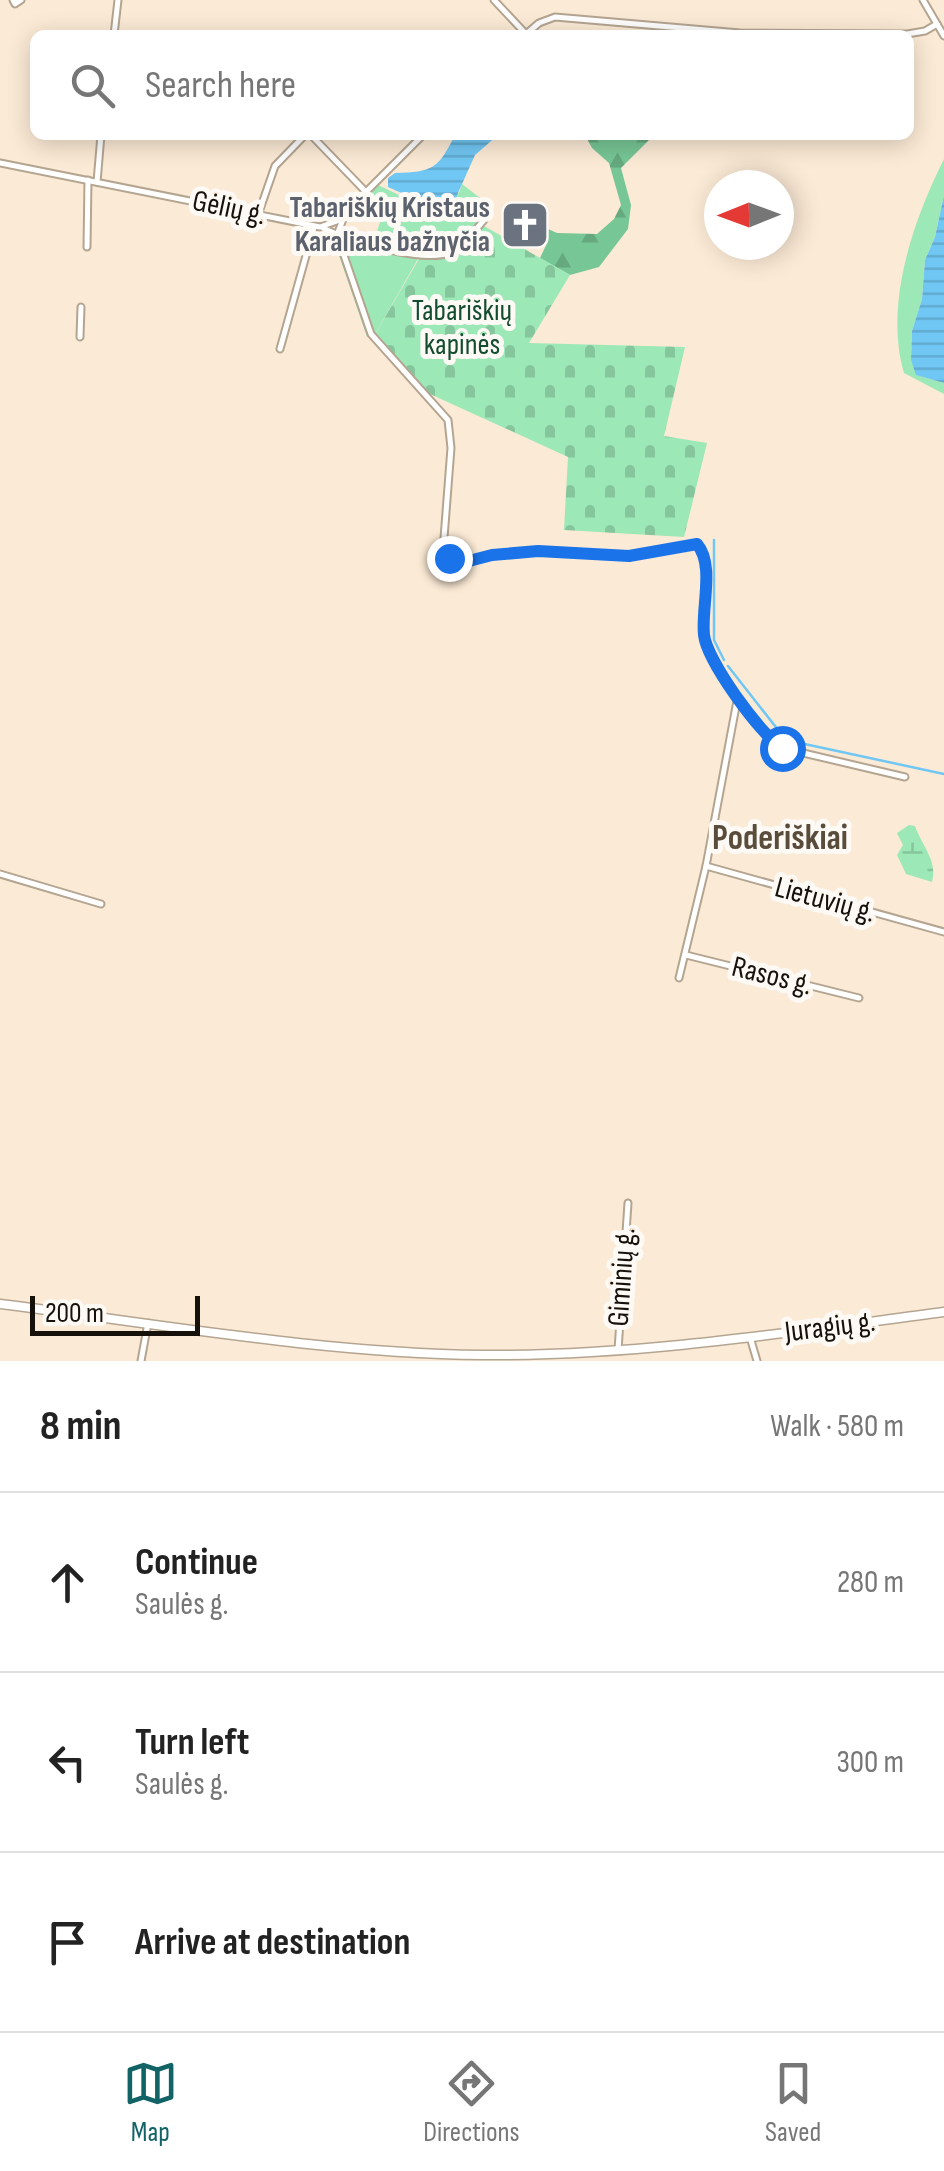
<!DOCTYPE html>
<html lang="en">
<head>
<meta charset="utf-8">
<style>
	:root { --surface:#fff; --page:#f6f6f6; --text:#222; --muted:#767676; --line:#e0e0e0; --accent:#126366 }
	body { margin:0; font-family:"Sofia Sans Condensed",sans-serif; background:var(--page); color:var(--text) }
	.compass { position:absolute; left:704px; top:170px; width:90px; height:90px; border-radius:50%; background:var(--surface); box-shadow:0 5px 25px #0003; rotate:269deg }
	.scale { position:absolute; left:30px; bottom:25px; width:170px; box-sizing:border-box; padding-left:10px; border:5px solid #16110a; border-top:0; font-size:28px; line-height:35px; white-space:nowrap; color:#16110a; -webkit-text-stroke:8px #fdf9f5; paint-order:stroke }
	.stop { position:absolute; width:30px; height:30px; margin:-22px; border:8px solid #1a73e8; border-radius:50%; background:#fff }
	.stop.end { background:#1a73e8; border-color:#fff; box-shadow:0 2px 10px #0008 }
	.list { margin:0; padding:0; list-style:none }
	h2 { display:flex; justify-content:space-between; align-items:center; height:130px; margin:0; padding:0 40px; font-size:42px }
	h2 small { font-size:32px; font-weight:400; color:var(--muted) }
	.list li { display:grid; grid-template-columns:65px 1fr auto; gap:30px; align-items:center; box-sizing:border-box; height:180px; padding:0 40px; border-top:2px solid var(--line) }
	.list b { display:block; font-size:38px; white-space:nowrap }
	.list p { margin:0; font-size:32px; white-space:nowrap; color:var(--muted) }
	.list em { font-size:32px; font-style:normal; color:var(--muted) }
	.icon { flex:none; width:55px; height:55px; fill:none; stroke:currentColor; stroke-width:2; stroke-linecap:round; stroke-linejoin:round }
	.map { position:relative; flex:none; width:944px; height:1361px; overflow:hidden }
	.search { position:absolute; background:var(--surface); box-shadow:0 5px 25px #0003; left:30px; right:30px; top:30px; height:110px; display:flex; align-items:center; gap:25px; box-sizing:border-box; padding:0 35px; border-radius:15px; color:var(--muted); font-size:38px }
	.sheet { height:670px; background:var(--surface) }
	nav { display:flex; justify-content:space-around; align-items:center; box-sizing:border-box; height:140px; border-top:2px solid var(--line); background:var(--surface); font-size:28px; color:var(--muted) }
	nav a { display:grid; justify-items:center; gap:5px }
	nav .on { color:var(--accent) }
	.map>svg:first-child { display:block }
</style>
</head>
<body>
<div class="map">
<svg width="944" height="1361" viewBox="0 0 944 1361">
	<defs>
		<pattern id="forest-firs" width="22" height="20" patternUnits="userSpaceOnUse" patternTransform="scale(2.5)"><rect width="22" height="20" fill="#77c695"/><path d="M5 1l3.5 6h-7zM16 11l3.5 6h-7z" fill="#66a97f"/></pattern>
		<pattern id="wetland-marsh" width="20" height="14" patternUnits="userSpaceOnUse" patternTransform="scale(2.5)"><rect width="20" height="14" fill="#9ce8b7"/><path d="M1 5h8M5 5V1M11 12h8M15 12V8" fill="none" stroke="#86c69c"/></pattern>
		<pattern id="cemetery-stones" width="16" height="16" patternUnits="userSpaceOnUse" patternTransform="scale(2.5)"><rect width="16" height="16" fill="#9ce8b7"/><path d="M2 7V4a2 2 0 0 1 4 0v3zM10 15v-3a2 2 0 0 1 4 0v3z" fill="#86c69c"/></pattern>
		<pattern id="water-rules" width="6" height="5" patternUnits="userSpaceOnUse" patternTransform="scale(2.5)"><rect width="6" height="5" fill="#71c7f4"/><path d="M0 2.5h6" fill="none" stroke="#61aad0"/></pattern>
	</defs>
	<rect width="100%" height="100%" fill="#fbead5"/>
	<g fill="#9ce8b7">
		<path d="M944,159V195L935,237L925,260L922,299L912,331L911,360L917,375L944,383V394L904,373C884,304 913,221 944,159Z"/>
		<path d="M462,184L493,208L484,226L457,258L419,257L374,336L367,337L333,238L372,247L383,213L359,207L378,185L401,196L438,204L459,193Z"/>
	</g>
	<path fill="url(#forest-firs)" d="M585,135H654L621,168L631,205L628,229L599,267L570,275L540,258L548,241L536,231L539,225L557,233L597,234L614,219L621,205L609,163L592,148Z"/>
	<path fill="url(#wetland-marsh)" d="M909,825L915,826C922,846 938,861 932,882L906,874L897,855L903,845L897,833Z"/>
	<path fill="url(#cemetery-stones)" d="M484,226L570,275L529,343L685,347L664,436L707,443L684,537L564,530L568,457L430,394L374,336L420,257L457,258Z"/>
	<g fill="url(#water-rules)">
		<path d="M455,135H498L475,155L454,202C435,209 406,195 388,187V178L395,173C433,172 438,169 455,135Z"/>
		<path d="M944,195V383L916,375L911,360L912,331L922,299L925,260L935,237Z"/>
	</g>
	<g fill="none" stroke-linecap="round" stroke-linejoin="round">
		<g stroke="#71c7f4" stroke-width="2.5">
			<path d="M714,540V640L724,660"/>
			<path d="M728,666L786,740L944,774"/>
		</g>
		<g stroke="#b4a591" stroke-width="9">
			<g id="street">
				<path d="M13,0L15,4L21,0"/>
				<path d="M494,0L526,34"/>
				<path d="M923,0L944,36"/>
				<path d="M114,35L118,0"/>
				<path d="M525,35L539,23L555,17L740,33L907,34L925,31L937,24"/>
				<path d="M311,135L366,192"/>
				<path d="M0,163L320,227L337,221L423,135"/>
				<path d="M97,182L101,135"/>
				<path d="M345,214L337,235L371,334L448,420L451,448L444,538L449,558L465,563L492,555L538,551L629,556L697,544C715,565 701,609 704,635C707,661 759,734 782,748L905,777"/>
				<path d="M258,215L275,166L305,135"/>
				<path d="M323,228C349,241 422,263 449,253C463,248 475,230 484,220"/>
				<path d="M87,247L88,180"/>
				<path d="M80,337L81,307"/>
				<path d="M280,349L314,227"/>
				<path d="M706,866L944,932"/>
				<path d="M0,874L101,904"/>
				<path d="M686,955L859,998"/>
				<path d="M679,978L706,866L737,701"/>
				<path d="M750,1337L757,1361"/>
				<path d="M618,1350L628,1203"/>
				<path d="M141,1361L148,1323"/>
			</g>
		</g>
		<g stroke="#b4a591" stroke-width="11">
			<path id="secondary" d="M0,1304C160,1324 321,1353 483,1355C638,1356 791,1332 944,1312"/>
		</g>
		<use href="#street" stroke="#fff" stroke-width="5"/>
		<use href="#secondary" stroke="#fff" stroke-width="8"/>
	</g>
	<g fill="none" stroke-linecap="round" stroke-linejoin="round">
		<path stroke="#1a73e8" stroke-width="12" d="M449,558L465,562L492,555L538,551L629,556L697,544C715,565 701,608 704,635C707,661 760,734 782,748"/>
	</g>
	<defs>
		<g id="church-square" transform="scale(2.5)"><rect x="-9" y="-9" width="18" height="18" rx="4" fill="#6b7280" stroke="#fdf9f5"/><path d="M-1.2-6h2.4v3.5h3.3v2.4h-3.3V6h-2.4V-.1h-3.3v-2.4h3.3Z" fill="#fff"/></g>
	</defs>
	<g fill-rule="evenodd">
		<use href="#church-square" x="525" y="225"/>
	</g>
	<g text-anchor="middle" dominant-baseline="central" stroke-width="10" stroke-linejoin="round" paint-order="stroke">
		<g font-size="30" fill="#16110a" stroke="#fdf9f5">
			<text transform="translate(229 208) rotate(12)">Gėlių g.</text>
			<text transform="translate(825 900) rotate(15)">Lietuvių g.</text>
			<text transform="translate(772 976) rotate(14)">Rasos g.</text>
			<text transform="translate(622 1277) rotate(-86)">Giminių g.</text>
			<text transform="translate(830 1327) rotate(-7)">Juragių g.</text>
		</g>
		<g font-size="30" font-weight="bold" fill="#5b616d" stroke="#fdf9f5" text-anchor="end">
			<text x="490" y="208">Tabariškių Kristaus<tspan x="490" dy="34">Karaliaus bažnyčia</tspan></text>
		</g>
		<g font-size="30" fill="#114d2e" stroke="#fdf9f5">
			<text x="462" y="311">Tabariškių<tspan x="462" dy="34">kapinės</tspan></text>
		</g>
		<g font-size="35" font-weight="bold" fill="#5a4c3b" stroke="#fdf9f5">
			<text x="780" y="838">Poderiškiai</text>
		</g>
	</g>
</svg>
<svg class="compass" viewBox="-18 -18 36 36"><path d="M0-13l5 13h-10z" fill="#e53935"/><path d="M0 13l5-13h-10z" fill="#767676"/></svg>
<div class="scale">200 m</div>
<div class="stop" style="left:782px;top:748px"></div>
<div class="stop end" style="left:449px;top:558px"></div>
<div class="search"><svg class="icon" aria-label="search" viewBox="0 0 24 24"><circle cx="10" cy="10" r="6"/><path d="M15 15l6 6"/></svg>Search here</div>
</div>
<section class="sheet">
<h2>8 min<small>Walk · 580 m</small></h2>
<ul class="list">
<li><svg class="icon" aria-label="ahead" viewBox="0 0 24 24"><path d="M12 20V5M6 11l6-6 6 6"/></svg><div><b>Continue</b><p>Saulės g.</p></div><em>280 m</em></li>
<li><svg class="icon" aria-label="left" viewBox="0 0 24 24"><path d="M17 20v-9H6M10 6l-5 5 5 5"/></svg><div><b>Turn left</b><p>Saulės g.</p></div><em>300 m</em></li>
<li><svg class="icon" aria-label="arrive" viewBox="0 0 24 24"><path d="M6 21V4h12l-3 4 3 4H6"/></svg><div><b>Arrive at destination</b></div></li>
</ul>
</section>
<nav>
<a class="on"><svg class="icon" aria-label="map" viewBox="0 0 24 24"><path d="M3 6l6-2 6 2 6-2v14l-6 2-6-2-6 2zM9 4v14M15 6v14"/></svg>Map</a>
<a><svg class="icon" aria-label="directions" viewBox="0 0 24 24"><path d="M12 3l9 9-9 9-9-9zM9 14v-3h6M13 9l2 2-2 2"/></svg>Directions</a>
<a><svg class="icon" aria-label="saved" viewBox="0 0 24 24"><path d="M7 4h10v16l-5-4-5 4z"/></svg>Saved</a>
</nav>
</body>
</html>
